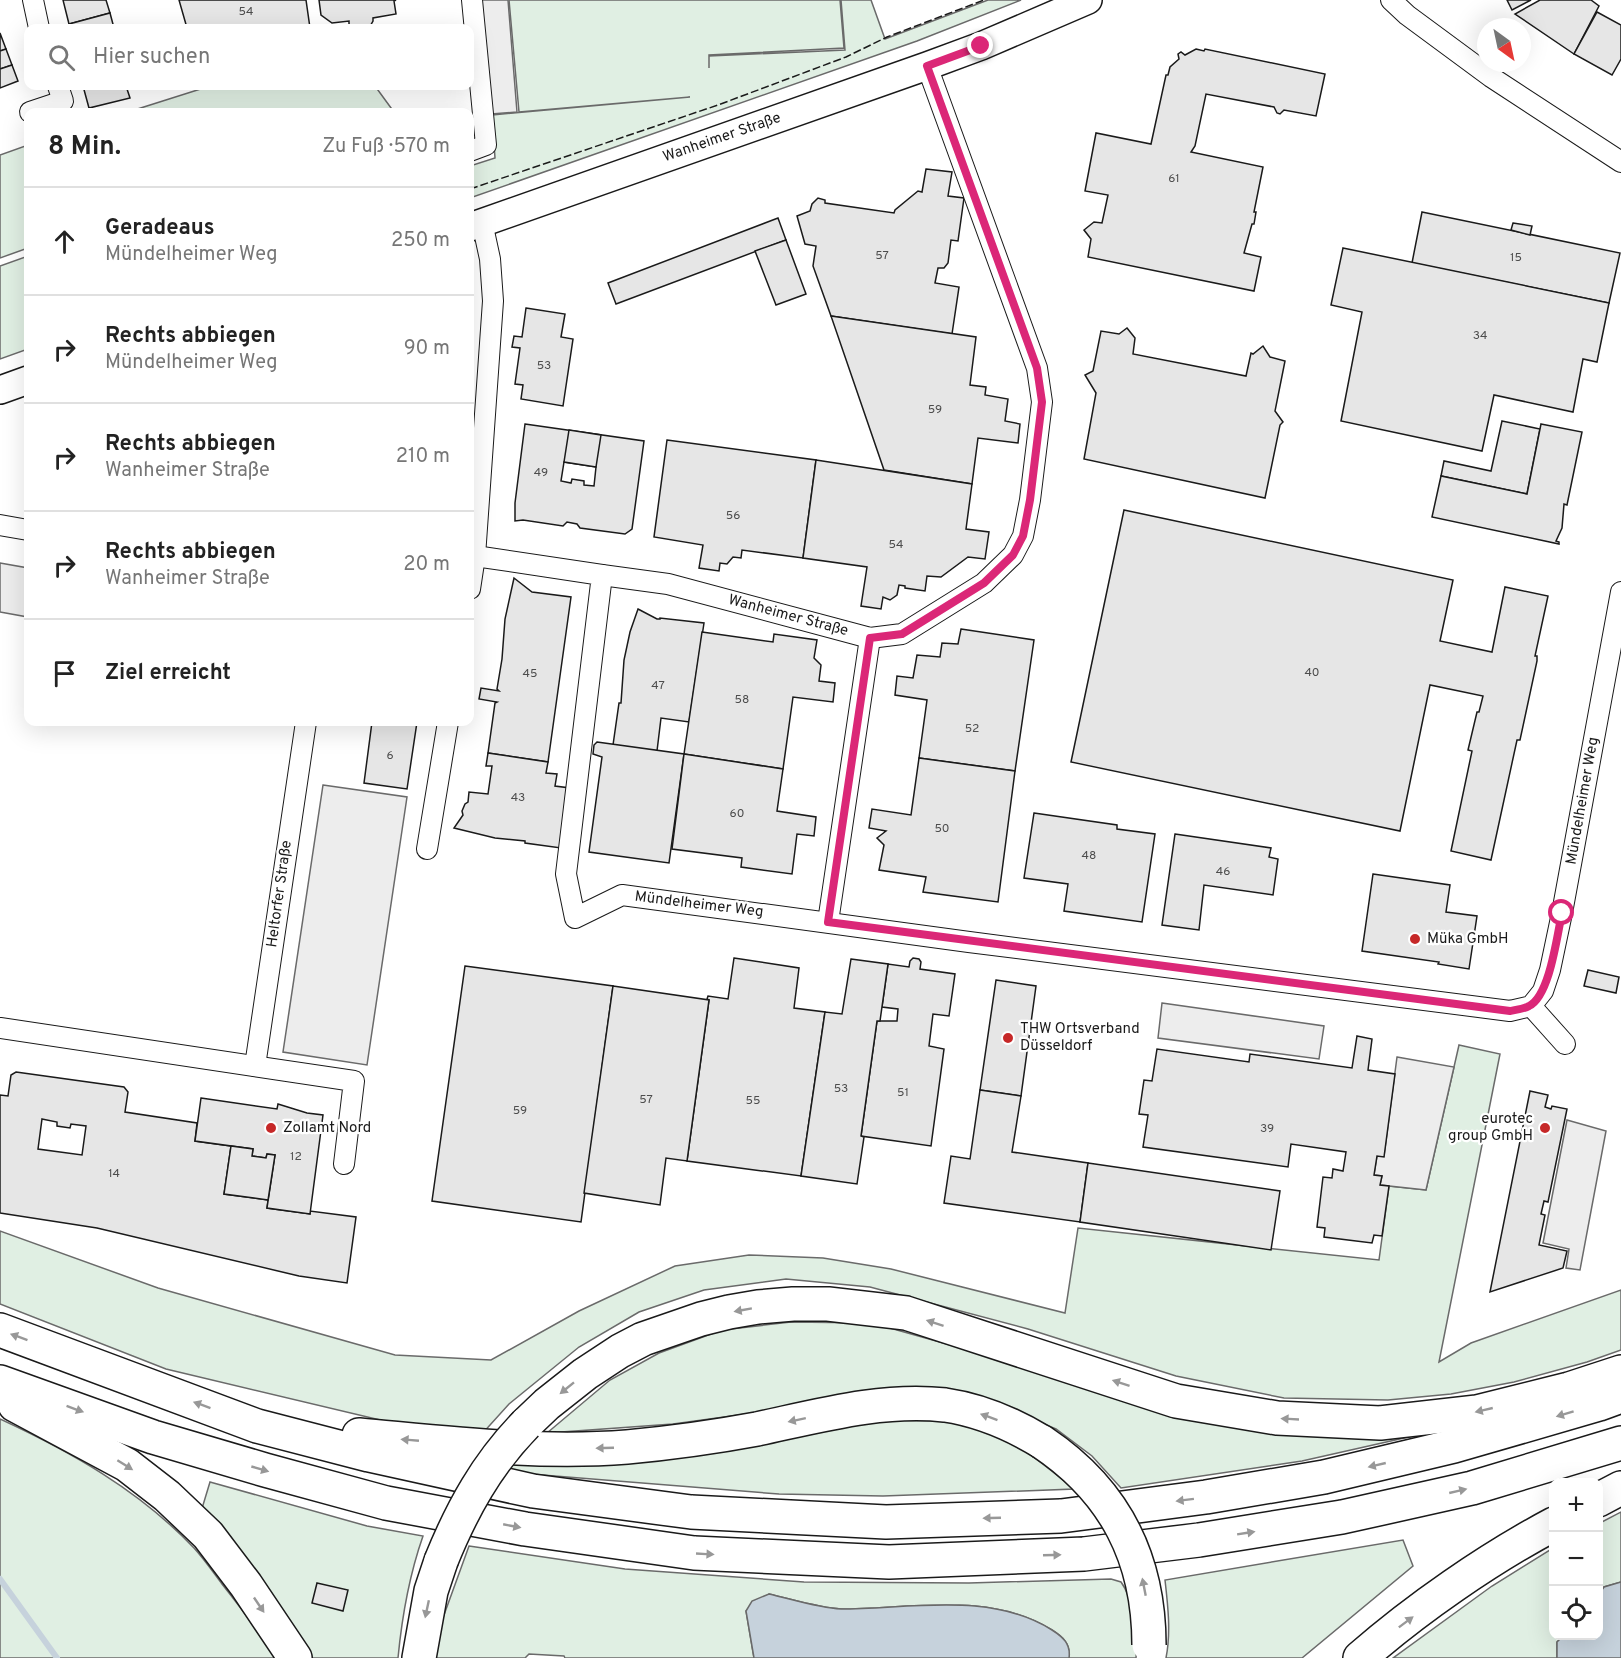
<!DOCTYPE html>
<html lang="de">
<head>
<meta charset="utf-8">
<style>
	:root { --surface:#fff; --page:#f6f6f6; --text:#222; --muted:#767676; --line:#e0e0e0 }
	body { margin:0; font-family:Overpass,sans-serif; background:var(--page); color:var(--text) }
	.controls { position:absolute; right:18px; bottom:18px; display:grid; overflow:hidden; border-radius:12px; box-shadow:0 6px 24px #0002 }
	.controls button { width:54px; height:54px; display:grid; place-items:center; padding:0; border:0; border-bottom:2px solid var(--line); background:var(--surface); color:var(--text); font:30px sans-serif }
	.compass { position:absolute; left:1477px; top:18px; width:54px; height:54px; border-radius:50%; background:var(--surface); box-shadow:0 6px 24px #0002; rotate:147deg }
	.stop { position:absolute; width:18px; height:18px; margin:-14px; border:4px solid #db2777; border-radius:50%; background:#fff }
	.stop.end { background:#db2777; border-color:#fff; box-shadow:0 2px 6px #0008 }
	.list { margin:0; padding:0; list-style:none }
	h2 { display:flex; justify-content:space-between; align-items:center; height:78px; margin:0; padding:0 24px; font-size:26px }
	h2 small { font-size:20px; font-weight:400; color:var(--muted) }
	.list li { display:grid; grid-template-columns:39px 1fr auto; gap:18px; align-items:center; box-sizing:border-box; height:108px; padding:0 24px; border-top:2px solid var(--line) }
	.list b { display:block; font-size:22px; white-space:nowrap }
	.list p { margin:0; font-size:20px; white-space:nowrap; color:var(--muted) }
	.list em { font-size:20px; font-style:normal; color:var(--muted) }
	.icon { flex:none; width:33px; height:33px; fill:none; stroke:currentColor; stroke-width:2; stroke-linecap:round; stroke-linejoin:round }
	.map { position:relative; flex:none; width:1621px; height:1658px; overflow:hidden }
	.search { position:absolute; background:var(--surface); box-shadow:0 6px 24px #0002; left:24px; top:24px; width:450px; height:66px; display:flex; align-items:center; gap:15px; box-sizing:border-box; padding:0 21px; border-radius:12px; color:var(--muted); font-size:22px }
	.panel { position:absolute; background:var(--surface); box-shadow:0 6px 24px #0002; left:24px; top:108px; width:450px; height:618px; border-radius:12px }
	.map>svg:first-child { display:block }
</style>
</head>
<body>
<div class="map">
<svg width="1621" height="1658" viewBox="0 0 1621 1658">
	<rect width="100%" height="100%" fill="#fff"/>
	<g fill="#e0efe3" stroke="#6a6a6a" stroke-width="1.5">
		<path d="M509,0H840L844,48L709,55V68V56L845,50L841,0H871L885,39L988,0H1021L917,41L470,198V179L473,178V165L495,158L492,115L690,97L519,112Z"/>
		<path d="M210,86H375L394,112H128Z"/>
		<path d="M28,145V248L0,258V155Z"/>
		<path d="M28,256V349L0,359V266Z"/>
		<path d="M1459,1045L1500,1054L1439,1362L1471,1343L1621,1290V1350L1587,1362L1514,1382L1451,1394L1388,1400L1284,1398L1176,1376L1028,1329L870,1287L786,1279L704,1290L639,1312L579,1347L509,1404L481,1435L418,1429L166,1369L0,1304V1231L158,1288L395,1355L491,1360L579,1311L675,1266L749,1255L823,1258L891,1269L1065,1313L1078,1228L1379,1260L1389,1186L1426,1190Z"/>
		<path d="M791,1322L872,1323L1022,1365L1413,1436L1302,1461L1121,1488L1092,1456L1056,1429L1010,1410L855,1399L673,1424L547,1433L610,1380L659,1353L722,1330Z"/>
		<path d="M0,1419C71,1452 139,1490 194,1548C204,1559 213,1572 222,1584C241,1608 259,1632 276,1658H0Z"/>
		<path d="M899,1420C916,1421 933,1420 950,1422C1000,1427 1037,1458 1074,1489L883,1496L779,1494L506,1472L518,1458L851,1423Z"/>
		<path d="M210,1482L367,1526L423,1536C409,1576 402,1616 398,1658H304L200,1515Z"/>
		<path d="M1621,1512V1582L1604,1587L1599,1594L1598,1524Z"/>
		<path d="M1403,1540L1413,1566L1302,1658H1166C1171,1633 1168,1606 1165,1580Z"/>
		<path d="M469,1546L625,1569L804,1582L969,1583L1111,1579L1121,1582C1133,1598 1138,1637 1136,1658H1069C1071,1644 1063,1637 1052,1630C990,1591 910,1609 841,1609C819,1608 791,1599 769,1594L746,1611L754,1658H565L564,1656L529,1654L525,1658H435L436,1637Z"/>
		<path d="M1553,1548L1554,1636H1563L1557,1642V1658H1393L1492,1586Z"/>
	</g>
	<g fill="#ededed" stroke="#6a6a6a" stroke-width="1.5">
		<path d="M481,0H508L517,112L491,114Z"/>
		<path d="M0,563L28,568V617L0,612Z"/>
		<path d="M323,785L407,797L367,1065L283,1052Z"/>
		<path d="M1162,1003L1324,1026L1319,1059L1158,1038Z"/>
		<path d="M1397,1057L1454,1067L1426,1190L1380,1185L1382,1176L1374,1175L1377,1156H1384Z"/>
		<path d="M1567,1120L1606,1131L1580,1270L1566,1268L1569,1249L1543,1243Z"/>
	</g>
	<g fill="#c6d2dc" stroke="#6a6a6a" stroke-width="1.5">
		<path d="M1621,1582V1658H1557V1642L1563,1636H1598L1599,1594L1604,1587Z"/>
		<path d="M769,1594C791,1599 819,1608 841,1609C910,1609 990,1591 1052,1630C1063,1637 1071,1644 1069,1658H754L746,1611L752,1601Z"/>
	</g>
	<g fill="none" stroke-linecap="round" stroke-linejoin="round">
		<path stroke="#c6d2dc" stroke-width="6" d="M0,1579L57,1658"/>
	</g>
	<g fill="#e6e6e6" stroke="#1a1a1a" stroke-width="1.5" fill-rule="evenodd">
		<path d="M63,0H106L110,13L69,24Z"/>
		<path d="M179,0H306L310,28H187Z"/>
		<path d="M319,0H396L394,1L396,14L373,18V21L369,28H354L349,24V21L332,23L321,15Z"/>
		<path d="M1507,0H1531L1512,10Z"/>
		<path d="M1540,0H1591L1599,6L1574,54L1515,14Z"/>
		<path d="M1597,12L1621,25V59L1612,75L1574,54Z"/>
		<path d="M110,13L114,28H70L69,24Z"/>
		<path d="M0,33L6,49L0,51Z"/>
		<path d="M6,49L12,65L0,69V51Z"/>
		<path d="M1196,49L1204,51L1205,49L1325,74L1316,116L1284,110L1280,114L1277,113L1274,107L1206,94L1195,146L1191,152L1263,167L1254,212H1256L1254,224H1252L1244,253L1261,257L1254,291L1088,257L1091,239L1084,230L1094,222L1102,223L1108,195L1085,191L1096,133L1151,144L1166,75H1168L1170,67L1179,59L1178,54L1181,52L1185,55Z"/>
		<path d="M12,65L18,81L0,88V69Z"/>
		<path d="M83,86H126L130,98L89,108Z"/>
		<path d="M926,169L952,172L948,196L964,198L958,241L951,240L948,263L944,268H938L935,283L959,287L952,334L831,316L813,266L816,246L805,244L797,216L810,211L812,204L818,198L825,200V203L894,213L895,210L918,191L922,192Z"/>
		<path d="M1422,212L1620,253L1609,303L1412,263Z"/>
		<path d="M778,218L786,240L616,304L608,283Z"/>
		<path d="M1513,223L1532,226L1530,235L1511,230Z"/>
		<path d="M786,240L806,294L776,305L755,251Z"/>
		<path d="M1343,248L1609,303L1597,362L1583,359L1573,412L1494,395L1482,451L1341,421L1362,312L1331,305Z"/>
		<path d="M526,308L565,314L561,337L573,339L563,406L521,399L523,385L515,384L520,348L512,347L514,336L522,337Z"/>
		<path d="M831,316L976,337L970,385L986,387L985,395L1008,399L1005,421L1020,424L1018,443L978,438L972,484L884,470Z"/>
		<path d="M1127,328L1135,338L1133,354L1246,376L1251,353L1253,354L1263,346L1270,357L1285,361L1275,411L1283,422L1280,425L1265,498L1084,459L1096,393L1085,375L1093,371L1101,331L1119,334Z"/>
		<path d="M1502,421L1540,429L1527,494L1441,476L1444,461L1491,471Z"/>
		<path d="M525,424L644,441L632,529L625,534L580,528L577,524L567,522L563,526L523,520L515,521V503ZM564,462L596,467L594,486L584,485V481L572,479L571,483L561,481Z"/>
		<path d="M1541,424L1582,432L1567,505L1564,504L1562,528L1556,541L1559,542V544L1432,517L1441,476L1527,494Z"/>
		<path d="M569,430L601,435L596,467L564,462Z"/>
		<path d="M667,440L816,460L803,558L742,550L741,558L733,557L727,564L720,563L719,571L699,568L703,545L654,537Z"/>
		<path d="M816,460L972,484L966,529L989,532L985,559L968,557L941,577L927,576L925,591L905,588V586L899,585L897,595L890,600L883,597L881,609L861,606L867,567L803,558Z"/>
		<path d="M1124,510L1453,580L1440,641L1492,652L1505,587L1548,596L1535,656H1537V661L1520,740H1517L1491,860L1451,851L1472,751L1468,750L1477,712H1479L1483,696L1430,685L1400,831L1071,762Z"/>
		<path d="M514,578L532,592L571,597L548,762L488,753L495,703L497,702L479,699L481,688L499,691L497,689L502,659L505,619Z"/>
		<path d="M638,609L657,619H660V618L704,623L689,722L661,718L657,751L613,745L619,703H621L624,660L630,632Z"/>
		<path d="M961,629L1034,640L1015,771L919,758L927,700L895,695L897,676L913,678L917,655L940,657L942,643L958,644Z"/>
		<path d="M702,632L773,642L774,634L817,640L814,658L821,665L819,681L835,683L833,702L793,697L783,769L684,754Z"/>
		<path d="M372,722H417L407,789L364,783Z"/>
		<path d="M597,742L684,754L669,863L589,852L602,757L593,754L594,745Z"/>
		<path d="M488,753L548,762L546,773L557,774L555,786L570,788L561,848L525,843V841L495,838L454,828L463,815L462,811L465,804L468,802L469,792L488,794L492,766H486Z"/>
		<path d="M684,754L783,769L777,811L816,817L814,836L797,834L792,874L741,867L742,858L672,849Z"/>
		<path d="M919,758L1015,771L998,902L923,892L926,877L879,870L884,845L877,838L886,831L869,828L872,809L911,815Z"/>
		<path d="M1034,813L1117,825V829L1155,834L1142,922L1064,911L1068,884L1024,878Z"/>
		<path d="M1175,834L1271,848L1269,857L1278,859L1273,895L1204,885L1199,930L1162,925Z"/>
		<path d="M1373,874L1450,885L1446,912L1477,916L1469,969L1438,964L1439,962L1362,951Z"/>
		<path d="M734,958L799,968L794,1008L825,1012L801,1176L687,1161L709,1000L707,999L708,996L728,999Z"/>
		<path d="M913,958L919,959L921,962L920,969L955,974L949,1016L933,1014L929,1046L944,1049L931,1146L861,1136L877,1021H897L898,1009L882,1007L888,964L909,967L910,961Z"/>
		<path d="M851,959L888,964L880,1021H877L861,1136L864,1137L857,1184L801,1176L825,1012L842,1014Z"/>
		<path d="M465,966L613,986L581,1222L432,1201Z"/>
		<path d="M1588,970L1619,977L1616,993L1584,986Z"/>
		<path d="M996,980L1036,986L1021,1096L980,1090Z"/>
		<path d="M613,986L709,1000L687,1161L666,1158L660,1205L584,1193Z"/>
		<path d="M1357,1036L1372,1039L1368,1070L1395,1074L1384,1157L1377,1156L1374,1175L1382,1176L1380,1185L1389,1186L1382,1236L1374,1235L1372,1243L1324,1237L1325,1228L1317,1227L1323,1177L1332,1178L1333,1169L1343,1171L1346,1152L1291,1144L1288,1167L1143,1147L1148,1115L1139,1114L1144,1080L1152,1081L1157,1049L1249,1062L1250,1054L1352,1068Z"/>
		<path d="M16,1072L124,1087L128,1092L125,1112L197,1123L195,1141L231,1146L224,1194L268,1200L267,1208L310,1214V1211L356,1217L347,1283L299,1276L97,1228L0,1213V1095L8,1096L11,1075ZM42,1119L57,1122V1126L70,1128L71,1124L86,1126L82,1155L38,1149Z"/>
		<path d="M980,1090L1021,1096L1012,1152L1088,1163L1080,1222L944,1203L951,1156L970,1159Z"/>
		<path d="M1530,1091L1548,1095L1545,1107L1551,1109L1552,1106L1567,1109L1548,1202L1544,1201L1541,1214L1545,1215L1539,1245L1567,1251L1563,1268L1490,1292Z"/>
		<path d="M201,1098L277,1109L278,1104L307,1113L323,1115L310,1214L267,1208L275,1155L267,1154L266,1158L252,1156L253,1149L195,1141Z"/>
		<path d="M231,1146L253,1149L252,1156L266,1158L267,1154L275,1155L268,1200L224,1194Z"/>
		<path d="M1088,1163L1280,1191L1271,1250L1080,1222Z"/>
		<path d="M317,1583L348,1590L343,1611L312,1603Z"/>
	</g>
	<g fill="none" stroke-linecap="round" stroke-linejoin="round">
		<g stroke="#1a1a1a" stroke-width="22">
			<g id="street">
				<path d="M33,0L39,28"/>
				<path d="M1391,0L1407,15L1491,77L1621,162"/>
				<path d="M30,112L63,101L58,86"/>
				<path d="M470,151L486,145L472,0"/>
				<path d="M0,525L28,530"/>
				<path d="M475,556L602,575L566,874L575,918L622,895L969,942L1510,1011L1531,1006L1543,991L1550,970L1562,913L1621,592"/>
				<path d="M602,575L668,584L870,638L902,634L984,583L1013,555L1023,536L1030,500L1042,402L1037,368L927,66"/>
				<path d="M470,589L475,556L493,301L490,259L482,222"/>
				<path d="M427,849L448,722"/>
				<path d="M828,922L870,638"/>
				<path d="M1531,1006L1565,1044"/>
				<path d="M0,1028L354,1081L344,1164"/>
				<path d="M255,1066L306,722"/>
			</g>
		</g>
		<g stroke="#1a1a1a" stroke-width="30">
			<g id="secondary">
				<path d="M470,227L927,66L981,46L1088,0"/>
				<path d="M0,390L28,380"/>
			</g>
		</g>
		<g stroke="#1a1a1a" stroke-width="36">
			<g id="highway">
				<path d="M0,1330L257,1426L369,1455L533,1491L691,1512L886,1522L1061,1516L1206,1497L1324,1477L1454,1446L1599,1404L1621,1396"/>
				<path d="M0,1382L153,1437L265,1470L386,1503L525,1529L694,1553L889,1562L1084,1554L1199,1540L1342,1517L1472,1488L1621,1443"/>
				<path d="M15,1405L127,1465L167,1496L208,1535L246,1585L295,1658"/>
				<path d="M526,1424L547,1404L585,1374L620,1351L643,1339L701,1319L729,1312L758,1307L793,1304H828L906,1313L1176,1401L1277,1418L1380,1423L1477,1412L1569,1389L1621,1372"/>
				<path d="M359,1435C448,1443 538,1454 627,1447C670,1443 714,1437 757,1429C818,1416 882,1398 945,1405C979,1410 1014,1425 1042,1442"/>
				<path d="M1598,1500L1621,1488"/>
				<path d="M419,1658L431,1591L441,1561"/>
				<path d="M1360,1658C1416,1609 1488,1559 1554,1524"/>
			</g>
		</g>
		<use href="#street" stroke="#fff" stroke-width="20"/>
		<use href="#secondary" stroke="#fff" stroke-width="27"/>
		<use href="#highway" stroke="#fff" stroke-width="33"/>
		<g stroke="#1a1a1a" stroke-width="36" stroke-linecap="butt">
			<g id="highway-bridge">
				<path d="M1042,1442C1115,1491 1149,1558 1149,1645"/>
				<path d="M441,1561C462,1509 487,1464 526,1424"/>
			</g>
		</g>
		<use href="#highway-bridge" stroke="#fff" stroke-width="33"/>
		<path stroke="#1a1a1a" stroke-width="1.5" stroke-dasharray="8 3" stroke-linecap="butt" d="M470,189L718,105L846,57L887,37L984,0"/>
	</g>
	<defs><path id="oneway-solid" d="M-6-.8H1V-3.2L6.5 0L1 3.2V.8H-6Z" transform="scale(1.5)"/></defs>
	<g fill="#989898">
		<use href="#oneway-solid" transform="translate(743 1310) rotate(170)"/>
		<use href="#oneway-solid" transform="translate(935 1323) rotate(-162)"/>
		<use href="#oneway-solid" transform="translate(19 1337) rotate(-160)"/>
		<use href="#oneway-solid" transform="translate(1121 1383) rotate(-162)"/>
		<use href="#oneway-solid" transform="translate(567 1388) rotate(141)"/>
		<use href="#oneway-solid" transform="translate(202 1405) rotate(-160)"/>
		<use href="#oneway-solid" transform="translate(75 1409) rotate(20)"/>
		<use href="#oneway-solid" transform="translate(1484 1410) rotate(167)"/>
		<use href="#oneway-solid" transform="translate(1565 1414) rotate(163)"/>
		<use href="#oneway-solid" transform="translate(989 1417) rotate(-160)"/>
		<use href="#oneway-solid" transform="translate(1290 1419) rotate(-177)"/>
		<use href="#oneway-solid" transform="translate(797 1420) rotate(168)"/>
		<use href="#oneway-solid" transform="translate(410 1440) rotate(-175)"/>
		<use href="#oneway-solid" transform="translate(605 1448) rotate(178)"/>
		<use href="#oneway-solid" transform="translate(125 1465) rotate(32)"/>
		<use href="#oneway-solid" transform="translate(1377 1465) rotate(167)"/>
		<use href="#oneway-solid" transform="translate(260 1469) rotate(16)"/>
		<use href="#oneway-solid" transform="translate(1458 1491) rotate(-13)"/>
		<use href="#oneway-solid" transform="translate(1185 1500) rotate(173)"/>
		<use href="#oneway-solid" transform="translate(992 1518) rotate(178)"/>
		<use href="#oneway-solid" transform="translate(512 1526) rotate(11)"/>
		<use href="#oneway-solid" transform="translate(1246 1533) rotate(-9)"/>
		<use href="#oneway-solid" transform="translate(705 1554) rotate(3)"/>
		<use href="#oneway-solid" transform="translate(1052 1555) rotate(-2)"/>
		<use href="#oneway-solid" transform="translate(1144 1587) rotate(-101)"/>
		<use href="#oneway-solid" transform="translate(259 1605) rotate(56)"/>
		<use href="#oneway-solid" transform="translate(427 1609) rotate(102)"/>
		<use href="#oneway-solid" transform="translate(1406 1622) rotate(-37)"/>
	</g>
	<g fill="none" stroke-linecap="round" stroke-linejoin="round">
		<path stroke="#db2777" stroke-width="8" d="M981,46L927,66L1037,368L1042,402L1030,500L1023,536L1013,555L984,583L902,634L870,638L828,922L1510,1011C1516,1010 1524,1009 1529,1006C1550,996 1557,935 1562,913"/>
	</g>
	<g fill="#c62828" stroke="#fff" stroke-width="2">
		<circle cx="1415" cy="939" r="6"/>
		<circle cx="1008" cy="1038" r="6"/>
		<circle cx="271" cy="1128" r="6"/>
		<circle cx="1545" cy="1128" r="6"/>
	</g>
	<g text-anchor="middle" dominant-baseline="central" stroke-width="4.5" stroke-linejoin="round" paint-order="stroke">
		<g font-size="12" fill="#4d4d4d">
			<text x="246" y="12">54</text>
			<text x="1174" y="179">61</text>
			<text x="882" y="256">57</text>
			<text x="1516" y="258">15</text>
			<text x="1480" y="336">34</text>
			<text x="544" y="366">53</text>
			<text x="935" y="410">59</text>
			<text x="541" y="473">49</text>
			<text x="733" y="516">56</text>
			<text x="896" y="545">54</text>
			<text x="1312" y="673">40</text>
			<text x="530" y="674">45</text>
			<text x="658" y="686">47</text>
			<text x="742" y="700">58</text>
			<text x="972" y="729">52</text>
			<text x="390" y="756">6</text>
			<text x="518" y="798">43</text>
			<text x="737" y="814">60</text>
			<text x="942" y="829">50</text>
			<text x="1089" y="856">48</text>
			<text x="1223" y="872">46</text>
			<text x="841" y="1089">53</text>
			<text x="903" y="1093">51</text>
			<text x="646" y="1100">57</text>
			<text x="753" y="1101">55</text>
			<text x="520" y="1111">59</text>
			<text x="1267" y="1129">39</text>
			<text x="296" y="1157">12</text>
			<text x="114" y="1174">14</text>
		</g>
		<g font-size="15" fill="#1a1a1a" stroke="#fff">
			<text transform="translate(722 138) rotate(-19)">Wanheimer Straße</text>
			<text transform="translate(788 616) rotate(15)">Wanheimer Straße</text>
			<text transform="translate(1583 801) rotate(-80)">Mündelheimer Weg</text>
			<text transform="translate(280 894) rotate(-82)">Heltorfer Straße</text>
			<text transform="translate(699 905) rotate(7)">Mündelheimer Weg</text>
		</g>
		<g font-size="15" fill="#1a1a1a" stroke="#fff" text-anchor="start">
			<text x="1427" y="939">Müka GmbH</text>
			<text x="1020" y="1029">THW Ortsverband<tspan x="1020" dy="17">Düsseldorf</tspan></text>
			<text x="1533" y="1119" text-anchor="end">eurotec<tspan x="1533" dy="17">group GmbH</tspan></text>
			<text x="283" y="1128">Zollamt Nord</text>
		</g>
	</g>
</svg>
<div class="controls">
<button>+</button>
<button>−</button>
<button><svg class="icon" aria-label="locate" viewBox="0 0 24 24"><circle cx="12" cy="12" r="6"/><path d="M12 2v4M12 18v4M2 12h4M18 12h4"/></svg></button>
</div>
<svg class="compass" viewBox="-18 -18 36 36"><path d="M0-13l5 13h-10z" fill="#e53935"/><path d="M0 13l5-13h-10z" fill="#767676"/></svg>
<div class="stop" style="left:1562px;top:913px"></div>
<div class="stop end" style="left:981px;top:46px"></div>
<div class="search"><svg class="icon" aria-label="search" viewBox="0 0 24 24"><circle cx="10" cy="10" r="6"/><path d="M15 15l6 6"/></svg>Hier suchen</div>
<section class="panel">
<h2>8 Min.<small>Zu Fuß · 570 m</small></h2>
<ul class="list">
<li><svg class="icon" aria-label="ahead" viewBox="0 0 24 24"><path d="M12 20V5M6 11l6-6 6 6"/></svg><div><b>Geradeaus</b><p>Mündelheimer Weg</p></div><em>250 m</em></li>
<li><svg class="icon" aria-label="right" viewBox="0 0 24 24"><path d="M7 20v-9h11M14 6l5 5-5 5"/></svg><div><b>Rechts abbiegen</b><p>Mündelheimer Weg</p></div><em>90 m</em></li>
<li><svg class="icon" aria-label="right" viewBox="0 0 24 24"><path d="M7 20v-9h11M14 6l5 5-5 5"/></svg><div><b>Rechts abbiegen</b><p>Wanheimer Straße</p></div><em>210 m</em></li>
<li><svg class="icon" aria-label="right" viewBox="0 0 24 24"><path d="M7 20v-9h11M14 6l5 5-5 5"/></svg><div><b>Rechts abbiegen</b><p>Wanheimer Straße</p></div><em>20 m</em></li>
<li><svg class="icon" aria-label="arrive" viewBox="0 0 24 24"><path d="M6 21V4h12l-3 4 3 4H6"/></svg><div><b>Ziel erreicht</b></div></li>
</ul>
</section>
</div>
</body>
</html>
